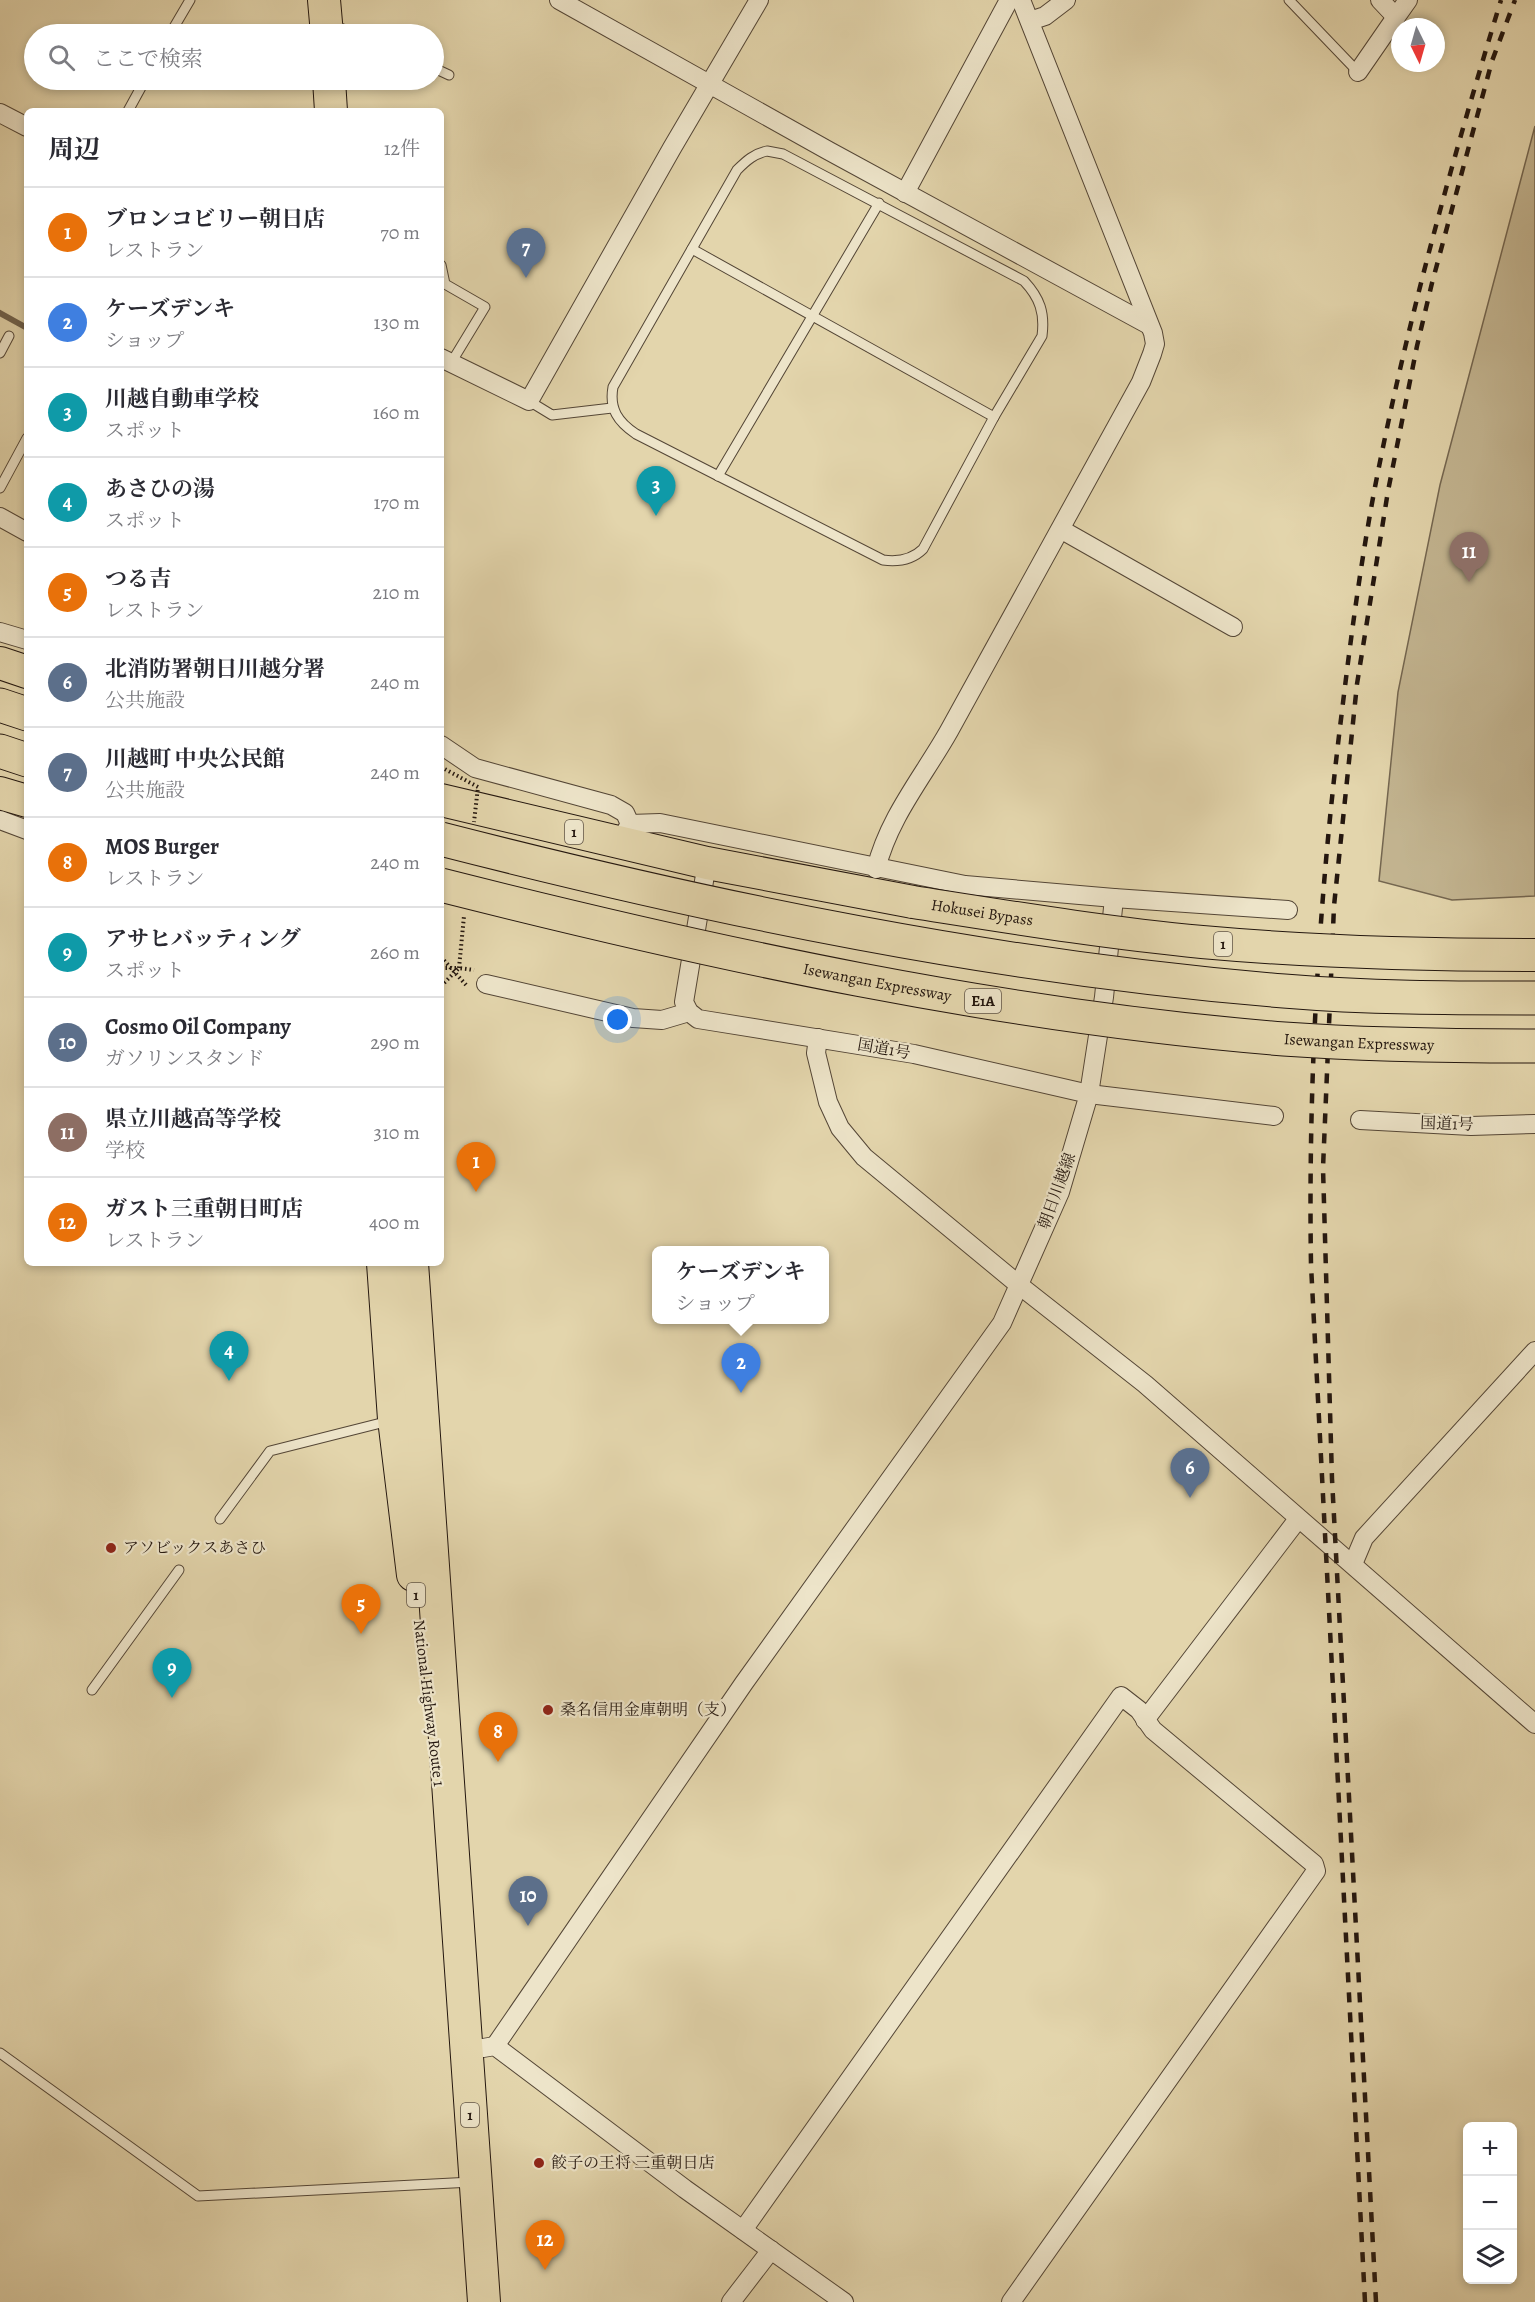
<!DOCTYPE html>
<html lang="ja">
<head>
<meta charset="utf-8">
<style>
	:root { --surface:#fff; --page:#f2f2f3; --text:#2b2b33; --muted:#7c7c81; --line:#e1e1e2; --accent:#8f2418 }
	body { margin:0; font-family:Alegreya,"Noto Serif JP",serif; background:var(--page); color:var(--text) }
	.controls { position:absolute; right:18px; bottom:18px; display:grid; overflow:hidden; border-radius:9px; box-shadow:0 3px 9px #0003 }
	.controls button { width:54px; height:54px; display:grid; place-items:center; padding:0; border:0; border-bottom:2px solid var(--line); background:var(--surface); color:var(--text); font:30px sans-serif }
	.compass { position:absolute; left:1391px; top:18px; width:54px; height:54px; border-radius:50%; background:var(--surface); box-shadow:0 3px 9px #0003; rotate:175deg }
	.you { position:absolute; left:618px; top:1020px; width:21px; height:21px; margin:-15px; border:4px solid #fff; border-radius:50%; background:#1a73e8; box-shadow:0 0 0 9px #1a73e833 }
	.badge { display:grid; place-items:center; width:39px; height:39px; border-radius:50%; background:var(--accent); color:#fff; font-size:20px; font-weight:700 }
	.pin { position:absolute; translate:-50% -50px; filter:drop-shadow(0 2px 3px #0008) }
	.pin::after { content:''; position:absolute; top:32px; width:21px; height:18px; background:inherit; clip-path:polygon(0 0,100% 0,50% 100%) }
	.popup { position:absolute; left:652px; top:1246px; width:177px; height:78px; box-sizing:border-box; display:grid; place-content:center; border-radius:9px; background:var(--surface); filter:drop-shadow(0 2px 4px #0005); font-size:20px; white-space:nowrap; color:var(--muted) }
	.popup b { font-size:22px; color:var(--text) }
	.popup::after { content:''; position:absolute; left:50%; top:100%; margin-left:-12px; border:12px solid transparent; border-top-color:var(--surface) }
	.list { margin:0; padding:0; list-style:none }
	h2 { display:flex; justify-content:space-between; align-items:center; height:78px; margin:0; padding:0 24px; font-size:26px }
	h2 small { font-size:20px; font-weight:400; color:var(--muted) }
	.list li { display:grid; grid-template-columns:39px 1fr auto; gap:18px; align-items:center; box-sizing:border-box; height:90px; padding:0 24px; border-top:2px solid var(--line) }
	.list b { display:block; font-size:22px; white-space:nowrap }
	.list p { margin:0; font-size:20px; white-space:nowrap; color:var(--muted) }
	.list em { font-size:20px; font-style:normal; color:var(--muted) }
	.icon { flex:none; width:33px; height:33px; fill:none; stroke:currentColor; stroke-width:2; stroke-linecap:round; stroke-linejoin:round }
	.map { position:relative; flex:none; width:1535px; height:2302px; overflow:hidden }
	.search { position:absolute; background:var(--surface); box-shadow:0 3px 9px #0003; left:24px; top:24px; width:420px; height:66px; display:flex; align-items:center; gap:15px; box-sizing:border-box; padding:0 21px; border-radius:33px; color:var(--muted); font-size:22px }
	.panel { position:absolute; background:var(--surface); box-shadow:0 3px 9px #0003; left:24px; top:108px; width:420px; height:1158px; border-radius:9px }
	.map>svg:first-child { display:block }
</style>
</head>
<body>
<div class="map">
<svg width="1535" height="2302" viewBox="0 0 1535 2302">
	<rect width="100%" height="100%" fill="#e3d5ac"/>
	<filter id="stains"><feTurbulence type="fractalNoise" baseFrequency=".00333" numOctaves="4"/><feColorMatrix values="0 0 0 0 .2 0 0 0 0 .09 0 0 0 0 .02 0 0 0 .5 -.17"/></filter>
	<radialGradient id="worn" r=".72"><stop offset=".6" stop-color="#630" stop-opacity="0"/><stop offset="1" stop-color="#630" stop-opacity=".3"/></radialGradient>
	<path fill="#c3b591" stroke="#746650" stroke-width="1.5" d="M1535,126V896L1452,900L1379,881L1398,692L1440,485Z"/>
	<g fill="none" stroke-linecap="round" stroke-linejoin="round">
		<path stroke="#70624d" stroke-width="6" d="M0,313L27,328"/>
		<g stroke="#544636" stroke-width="11">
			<g id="service">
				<path d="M1289,0L1358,72"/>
				<path d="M333,25L356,34"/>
				<path d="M170,34L190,0"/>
				<path d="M434,68L449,75"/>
				<path d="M128,111L145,80"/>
				<path d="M767,151L783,154L1024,281C1040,298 1045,313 1042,336L994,417L923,549C912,560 898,562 883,560L636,434C618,422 609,409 613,387L737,170C747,160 754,154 767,151Z"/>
				<path d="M692,249L994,417"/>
				<path d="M441,265L445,284L485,307L451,363"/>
				<path d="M0,353L9,336"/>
				<path d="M529,401L552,415L612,408"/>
				<path d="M718,476L879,203"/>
				<path d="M0,488L27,438"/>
				<path d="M220,1519L270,1451L389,1421"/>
				<path d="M92,1690L179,1570"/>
				<path d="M0,2053L198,2196L472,2182"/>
			</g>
		</g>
		<g stroke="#544636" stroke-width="20">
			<g id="minor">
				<path d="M559,0L829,151L1149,325"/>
				<path d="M1380,0L1396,17L1408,0"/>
				<path d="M1030,21L1045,16L1066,0"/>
				<path d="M1358,72L1396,17"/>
				<path d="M0,113L27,127"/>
				<path d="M905,193L1009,0"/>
				<path d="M441,358L529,401L672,148L759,0"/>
				<path d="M0,517L27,532"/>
				<path d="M1062,530L1233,627"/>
				<path d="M0,632L27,640"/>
				<path d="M441,745L475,768L611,805L625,813L630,824"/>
				<path d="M0,820L27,830"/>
				<path d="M619,843L630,824L660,823L965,885L1114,898L1288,910"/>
				<path d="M707,863L684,1002L689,1012L698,1019L914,1054L1089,1094L1274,1116"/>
				<path d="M876,869C889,817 923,777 949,731L1141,382L1152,354L1155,344L1153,333L1021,0"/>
				<path d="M486,984L633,1018L662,1020L689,1012"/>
				<path d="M818,1038L816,1053L828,1102L840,1128L864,1157L1019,1285L1145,1384L1535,1724"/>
				<path d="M1360,1120L1471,1126L1535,1124"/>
				<path d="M1353,1564L1364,1538L1535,1351"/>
				<path d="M1145,1720L1298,1519"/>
				<path d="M495,2046L744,1683L1002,1323L1060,1192L1089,1094L1104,997L1114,898"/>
				<path d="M483,2048L495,2046L685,2189L844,2302"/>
				<path d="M743,2230L1121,1696L1139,1710L1153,1730L1314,1864L1316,1871L1011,2302"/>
				<path d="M731,2302L771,2250"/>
			</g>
		</g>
		<g stroke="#24170f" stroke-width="34">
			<g id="trunk">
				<path d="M324,0L327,34"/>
				<path d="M329,80L331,111"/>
				<path d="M0,663L27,672"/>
				<path d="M0,793L27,801"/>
				<path d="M441,800L707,863L913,902"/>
				<path d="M383,1263L394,1419L413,1575"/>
				<path d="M412,1263L484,2302"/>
			</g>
		</g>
		<g stroke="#24170f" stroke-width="35">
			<g id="motorway">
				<path d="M0,705L27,714"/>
				<path d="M0,751L27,760"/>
			</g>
		</g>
		<g stroke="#24170f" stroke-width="4" stroke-dasharray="1.5 3" stroke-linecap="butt">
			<path d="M441,957L467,986"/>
			<path d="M441,986L459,968L474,970"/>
		</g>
		<use href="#service" stroke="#ede4c9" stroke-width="9"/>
		<use href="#minor" stroke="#ede4c9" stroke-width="18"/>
		<use href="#trunk" stroke="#e3d5ac" stroke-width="32"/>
		<use href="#motorway" stroke="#e3d5ac" stroke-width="33"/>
		<g stroke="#24170f" stroke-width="4.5" stroke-dasharray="10 10" stroke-linecap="butt">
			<path d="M1365,2302L1311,1265C1308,1079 1319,895 1342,711C1351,636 1361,561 1375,487C1407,322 1452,161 1501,0"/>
			<path d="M1376,2302L1332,1479L1323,1168L1334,906L1357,684L1388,491L1417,346L1432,283L1492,61L1515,0"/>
		</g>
		<g stroke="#24170f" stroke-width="34" stroke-linecap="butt">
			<g id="trunk-bridge">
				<path id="s1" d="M913,902C1009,917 1106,933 1202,942C1313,952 1424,955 1535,955"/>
			</g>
		</g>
		<g stroke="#24170f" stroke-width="35" stroke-linecap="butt">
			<g id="motorway-bridge">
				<path d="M441,839C718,910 999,968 1284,991C1368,998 1451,998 1535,998"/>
				<path id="s2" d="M441,885C718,955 999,1016 1284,1039C1368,1045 1451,1046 1535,1046"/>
			</g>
		</g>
		<g stroke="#24170f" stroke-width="4" stroke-dasharray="1.5 3" stroke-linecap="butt">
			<path d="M441,767L478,787L474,822"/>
			<path d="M441,968H459L464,916"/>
		</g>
		<use href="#trunk-bridge" stroke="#e3d5ac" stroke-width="32"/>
		<use href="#motorway-bridge" stroke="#e3d5ac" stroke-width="33"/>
	</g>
	<g fill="#8f2418" stroke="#ede4c9" stroke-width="2">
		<circle cx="111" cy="1548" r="6"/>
		<circle cx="548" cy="1710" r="6"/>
		<circle cx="539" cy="2163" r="6"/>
	</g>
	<g text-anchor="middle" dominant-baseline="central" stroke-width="4.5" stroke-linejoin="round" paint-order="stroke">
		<g fill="#ede4c9" stroke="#605447" stroke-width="1.5">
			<rect x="565" y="820" width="18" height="24" rx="4.5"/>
			<rect x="1214" y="932" width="18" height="24" rx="4.5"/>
			<rect x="965" y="989" width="36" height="24" rx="4.5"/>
			<rect x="407" y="1583" width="18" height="24" rx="4.5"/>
			<rect x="461" y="2103" width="18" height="24" rx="4.5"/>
		</g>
		<g font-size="15" font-weight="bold" fill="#24170f">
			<text x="574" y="832">1</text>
			<text x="1223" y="944">1</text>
			<text x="983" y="1001">E1A</text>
			<text x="416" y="1595">1</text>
			<text x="470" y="2115">1</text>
		</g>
		<g font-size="16" fill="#24170f" stroke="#ede4c9">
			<text stroke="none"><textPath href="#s1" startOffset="70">Hokusei Bypass</textPath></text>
			<text stroke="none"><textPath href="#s2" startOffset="447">Isewangan Expressway</textPath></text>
			<text stroke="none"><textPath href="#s2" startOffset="933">Isewangan Expressway</textPath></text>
			<text transform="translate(884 1049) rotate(10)">国道1号</text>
			<text transform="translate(1447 1124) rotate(2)">国道1号</text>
			<text transform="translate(1057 1191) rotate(-70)">朝日川越線</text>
			<text transform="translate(429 1703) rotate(83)">National Highway Route 1</text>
		</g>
		<g font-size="16" fill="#24170f" stroke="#ede4c9" text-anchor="start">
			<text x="123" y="1548">アソビックスあさひ</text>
			<text x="560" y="1710">桑名信用金庫朝明（支）</text>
			<text x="551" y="2163">餃子の王将 三重朝日店</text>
		</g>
	</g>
	<rect width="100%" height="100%" filter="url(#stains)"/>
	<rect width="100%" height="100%" fill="url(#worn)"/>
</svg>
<div class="controls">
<button>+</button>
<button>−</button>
<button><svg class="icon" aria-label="layers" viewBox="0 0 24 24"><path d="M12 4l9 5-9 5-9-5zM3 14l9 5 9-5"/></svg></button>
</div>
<svg class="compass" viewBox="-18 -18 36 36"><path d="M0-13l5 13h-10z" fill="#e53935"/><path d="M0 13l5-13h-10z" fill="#7c7c81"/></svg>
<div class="you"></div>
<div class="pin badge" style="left:476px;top:1192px;background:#e8710a">1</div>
<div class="pin badge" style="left:741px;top:1393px;background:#3f7fe0">2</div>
<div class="popup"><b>ケーズデンキ</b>ショップ</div>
<div class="pin badge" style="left:656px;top:516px;background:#0f9aa8">3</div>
<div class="pin badge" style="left:229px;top:1381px;background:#0f9aa8">4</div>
<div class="pin badge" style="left:361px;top:1634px;background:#e8710a">5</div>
<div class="pin badge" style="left:1190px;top:1498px;background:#5c6f8a">6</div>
<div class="pin badge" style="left:526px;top:278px;background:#5c6f8a">7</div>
<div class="pin badge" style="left:498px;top:1762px;background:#e8710a">8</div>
<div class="pin badge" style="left:172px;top:1698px;background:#0f9aa8">9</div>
<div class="pin badge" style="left:528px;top:1926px;background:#5c6f8a">10</div>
<div class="pin badge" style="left:1469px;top:582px;background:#8d6e63">11</div>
<div class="pin badge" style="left:545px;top:2270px;background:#e8710a">12</div>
<div class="search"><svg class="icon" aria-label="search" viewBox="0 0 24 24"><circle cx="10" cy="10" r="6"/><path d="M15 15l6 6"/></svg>ここで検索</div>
<section class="panel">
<h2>周辺<small>12件</small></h2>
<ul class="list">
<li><span class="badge" style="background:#e8710a">1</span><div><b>ブロンコビリー朝日店</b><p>レストラン</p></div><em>70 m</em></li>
<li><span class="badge" style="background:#3f7fe0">2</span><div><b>ケーズデンキ</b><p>ショップ</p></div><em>130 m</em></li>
<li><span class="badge" style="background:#0f9aa8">3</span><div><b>川越自動車学校</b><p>スポット</p></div><em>160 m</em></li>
<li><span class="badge" style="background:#0f9aa8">4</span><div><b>あさひの湯</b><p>スポット</p></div><em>170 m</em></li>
<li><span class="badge" style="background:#e8710a">5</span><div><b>つる吉</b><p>レストラン</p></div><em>210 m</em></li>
<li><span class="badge" style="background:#5c6f8a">6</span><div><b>北消防署朝日川越分署</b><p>公共施設</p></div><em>240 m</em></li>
<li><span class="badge" style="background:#5c6f8a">7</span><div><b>川越町 中央公民館</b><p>公共施設</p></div><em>240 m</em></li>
<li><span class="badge" style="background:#e8710a">8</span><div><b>MOS Burger</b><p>レストラン</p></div><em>240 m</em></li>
<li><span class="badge" style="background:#0f9aa8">9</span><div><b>アサヒバッティング</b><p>スポット</p></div><em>260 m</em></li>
<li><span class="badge" style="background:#5c6f8a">10</span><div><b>Cosmo Oil Company</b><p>ガソリンスタンド</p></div><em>290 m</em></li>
<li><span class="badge" style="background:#8d6e63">11</span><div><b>県立川越高等学校</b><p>学校</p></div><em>310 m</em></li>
<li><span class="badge" style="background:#e8710a">12</span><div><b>ガスト三重朝日町店</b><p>レストラン</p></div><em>400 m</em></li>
</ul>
</section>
</div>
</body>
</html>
